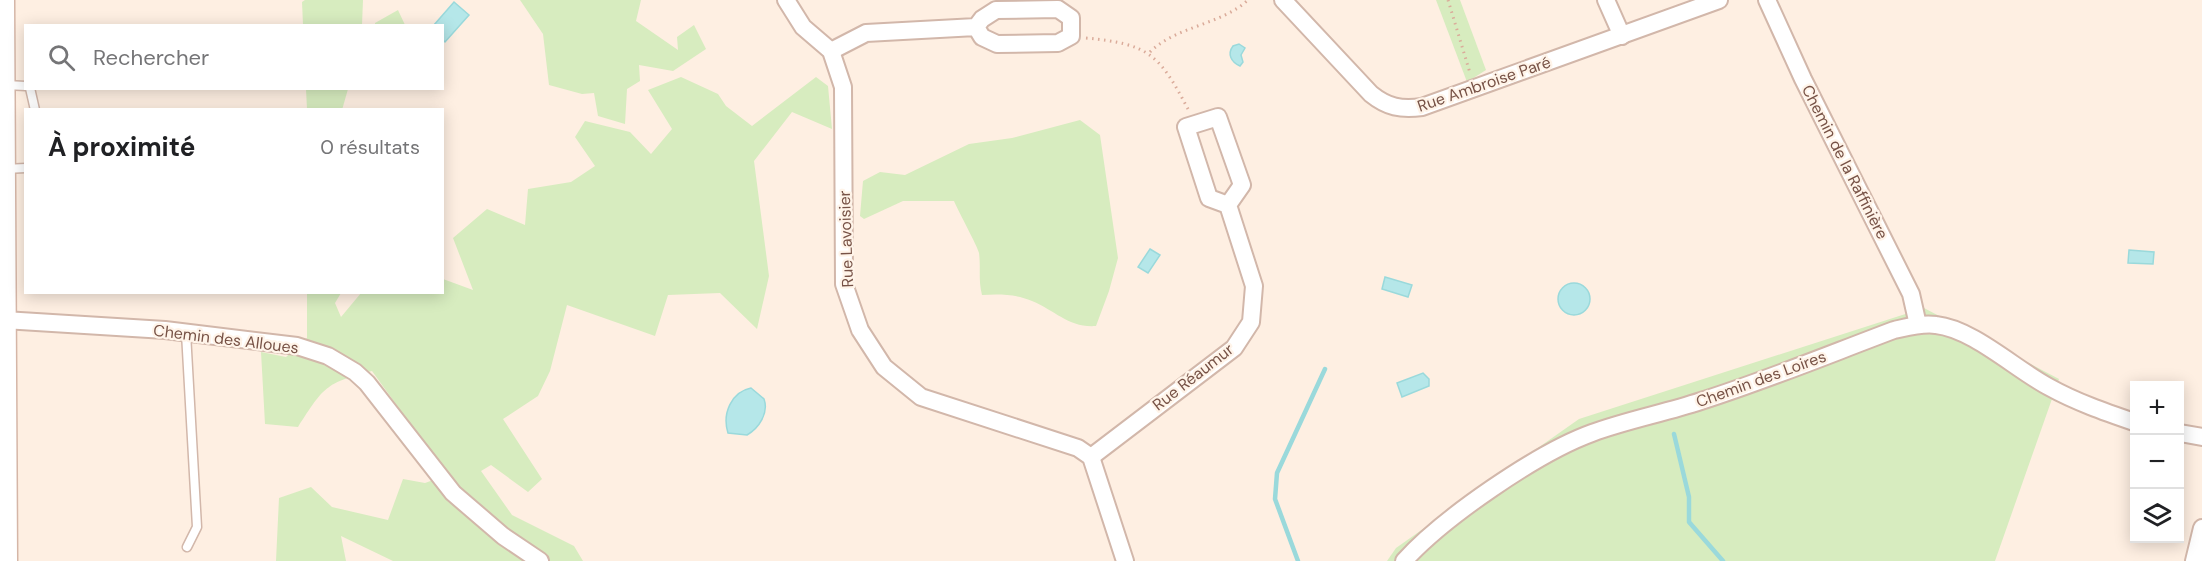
<!DOCTYPE html>
<html lang="fr">
<head>
<meta charset="utf-8">
<style>
	:root { --surface:#fff; --page:#f2f2f2; --text:#202124; --muted:#757577; --line:#e0e0e0 }
	body { margin:0; font-family:"DM Sans",sans-serif; background:var(--page); color:var(--text) }
	.controls { position:absolute; right:18px; bottom:18px; display:grid; overflow:hidden; border-radius:0px; box-shadow:0 3px 15px #0003 }
	.controls button { width:54px; height:54px; display:grid; place-items:center; padding:0; border:0; border-bottom:2px solid var(--line); background:var(--surface); color:var(--text); font:30px sans-serif }
	.list { margin:0; padding:0; list-style:none }
	h2 { display:flex; justify-content:space-between; align-items:center; height:78px; margin:0; padding:0 24px; font-size:26px }
	h2 small { font-size:20px; font-weight:400; color:var(--muted) }
	.icon { flex:none; width:33px; height:33px; fill:none; stroke:currentColor; stroke-width:2; stroke-linecap:round; stroke-linejoin:round }
	.map { position:relative; flex:none; width:2202px; height:561px; overflow:hidden }
	.search { position:absolute; background:var(--surface); box-shadow:0 3px 15px #0003; left:24px; top:24px; width:420px; height:66px; display:flex; align-items:center; gap:15px; box-sizing:border-box; padding:0 21px; border-radius:0px; color:var(--muted); font-size:22px }
	.panel { position:absolute; background:var(--surface); box-shadow:0 3px 15px #0003; left:24px; top:108px; width:420px; height:186px; border-radius:0px }
	.map>svg:first-child { display:block }
</style>
</head>
<body>
<div class="map">
<svg width="2202" height="561" viewBox="0 0 2202 561">
	<rect width="100%" height="100%" fill="#feefe2"/>
	<g fill="#d7ecbf">
		<path d="M305,0H363L362,25H303L302,2Z"/>
		<path d="M520,0H641L636,21L678,50L677,37L694,25L706,49L673,71L639,65L640,81L627,89L625,124L598,116L594,93L582,94L549,85L543,34Z"/>
		<path d="M1436,0H1460L1486,70L1467,82Z"/>
		<path d="M398,10L405,25H375V23Z"/>
		<path d="M681,77L718,94L726,106L752,126L816,77L828,86L832,129L792,112L754,161L769,276L757,329L720,293L668,295L655,336L567,305L550,371L538,396L503,419L542,479L528,492L491,465L481,471L512,515L574,546L583,561H393L341,536L346,561H276L279,498L311,487L332,507L388,520L403,479L425,483L447,475L372,371C325,383 324,387 298,427L265,424L261,352L286,357L307,338V293H341L335,303L341,317L361,293L442,292L443,279L473,290L453,238L487,209L525,225L528,189L571,182L595,166L575,137L585,121L630,132L651,154L672,129L648,90Z"/>
		<path d="M306,89V88L348,89L342,110L307,109Z"/>
		<path d="M1080,120L1100,135L1118,258L1109,291L1096,326C1069,328 1056,311 1032,301C1016,294 999,294 982,295C978,279 981,268 979,253C977,245 959,213 954,201H903L864,219L860,216L863,181L880,172L905,175L969,144L1012,138Z"/>
		<path d="M1924,308L2059,379L1995,561H1387L1396,548L1579,419Z"/>
	</g>
	<g fill="#b5e7e9" stroke="#9ad9db" stroke-width="1.5">
		<path d="M454,2L469,15L445,42L443,40L442,26L434,25Z"/>
		<path d="M1239,44L1245,48L1241,55L1243,62L1240,66C1231,62 1227,54 1233,46Z"/>
		<path d="M1150,249L1160,255L1148,273L1138,267Z"/>
		<path d="M2129,250L2154,252L2153,264L2128,263Z"/>
		<path d="M1385,277L1412,285L1408,297L1382,289Z"/>
		<circle cx="1574" cy="299" r="16"/>
		<path d="M1423,373L1429,379V386L1402,397L1397,383Z"/>
		<path d="M751,388L764,399C769,413 759,428 747,435L728,433C722,414 731,392 751,388Z"/>
	</g>
	<g fill="none" stroke-linecap="round" stroke-linejoin="round">
		<g stroke="#9ad9db" stroke-width="4.5">
			<path d="M1674,434L1689,497V522L1723,561"/>
			<path d="M1298,561L1275,499L1277,473L1325,369"/>
		</g>
		<g stroke="#d2b7aa" stroke-width="11">
			<g id="lane">
				<path d="M5,85L26,86"/>
				<path d="M30,88L35,110"/>
				<path d="M4,169L26,168"/>
				<path d="M186,333L197,527L187,547"/>
			</g>
		</g>
		<g stroke="#d2b7aa" stroke-width="20">
			<g id="street">
				<path d="M786,0L803,27L831,51L843,87L844,284L860,330L884,367L921,397L1078,448L1091,457L1125,561"/>
				<path d="M1283,0L1371,94C1387,107 1401,110 1422,107L1719,0"/>
				<path d="M1606,0L1622,36"/>
				<path d="M1767,0L1803,79L1911,294L1918,325"/>
				<path d="M831,51L866,33L976,27L982,37L997,44L1058,43L1071,36V18L1058,9L996,10L982,19L976,27"/>
				<path d="M4,320L165,330L297,346L328,356L355,372L367,383L453,493L503,536L540,561"/>
				<path d="M2180,433L2202,437"/>
				<path d="M1091,457L1234,348L1251,322L1254,286L1228,205L1242,185L1218,117L1186,127L1209,198L1228,205"/>
				<path d="M1404,561C1443,518 1537,453 1592,433C1627,420 1665,413 1701,401C1767,380 1830,354 1894,330C1908,327 1922,323 1936,325C1973,329 2015,369 2049,387C2076,402 2105,412 2134,422"/>
				<path d="M2194,561L2202,528"/>
			</g>
		</g>
		<g stroke="#d5b6a7" stroke-width="27">
			<path id="secondary" d="M2,0L5,561"/>
		</g>
		<g stroke="#daab9a" stroke-width="3" stroke-dasharray="1.5 4.5" stroke-linecap="butt">
			<path d="M1448,0L1470,73"/>
			<path d="M1086,38C1149,44 1159,54 1188,109"/>
			<path d="M1150,52C1176,26 1221,25 1248,0"/>
		</g>
		<use href="#lane" stroke="#fff" stroke-width="8"/>
		<use href="#street" stroke="#fff" stroke-width="16"/>
		<use href="#secondary" stroke="#fff" stroke-width="24"/>
	</g>
	<g text-anchor="middle" dominant-baseline="central" stroke-width="4.5" stroke-linejoin="round" paint-order="stroke">
		<g font-size="16" fill="#775246" stroke="#fff4e9">
			<text transform="translate(1484 84) rotate(-19)">Rue Ambroise Paré</text>
			<text transform="translate(1845 162) rotate(63)">Chemin de la Raffinière</text>
			<text transform="translate(846 239) rotate(-92)">Rue Lavoisier</text>
			<text transform="translate(226 339) rotate(7)">Chemin des Alloues</text>
			<text transform="translate(1193 377) rotate(-38)">Rue Réaumur</text>
			<text transform="translate(1761 379) rotate(-20)">Chemin des Loires</text>
		</g>
	</g>
</svg>
<div class="controls">
<button>+</button>
<button>−</button>
<button><svg class="icon" aria-label="layers" viewBox="0 0 24 24"><path d="M12 4l9 5-9 5-9-5zM3 14l9 5 9-5"/></svg></button>
</div>
<div class="search"><svg class="icon" aria-label="search" viewBox="0 0 24 24"><circle cx="10" cy="10" r="6"/><path d="M15 15l6 6"/></svg>Rechercher</div>
<section class="panel">
<h2>À proximité<small>0 résultats</small></h2>
<ul class="list">
</ul>
</section>
</div>
</body>
</html>
